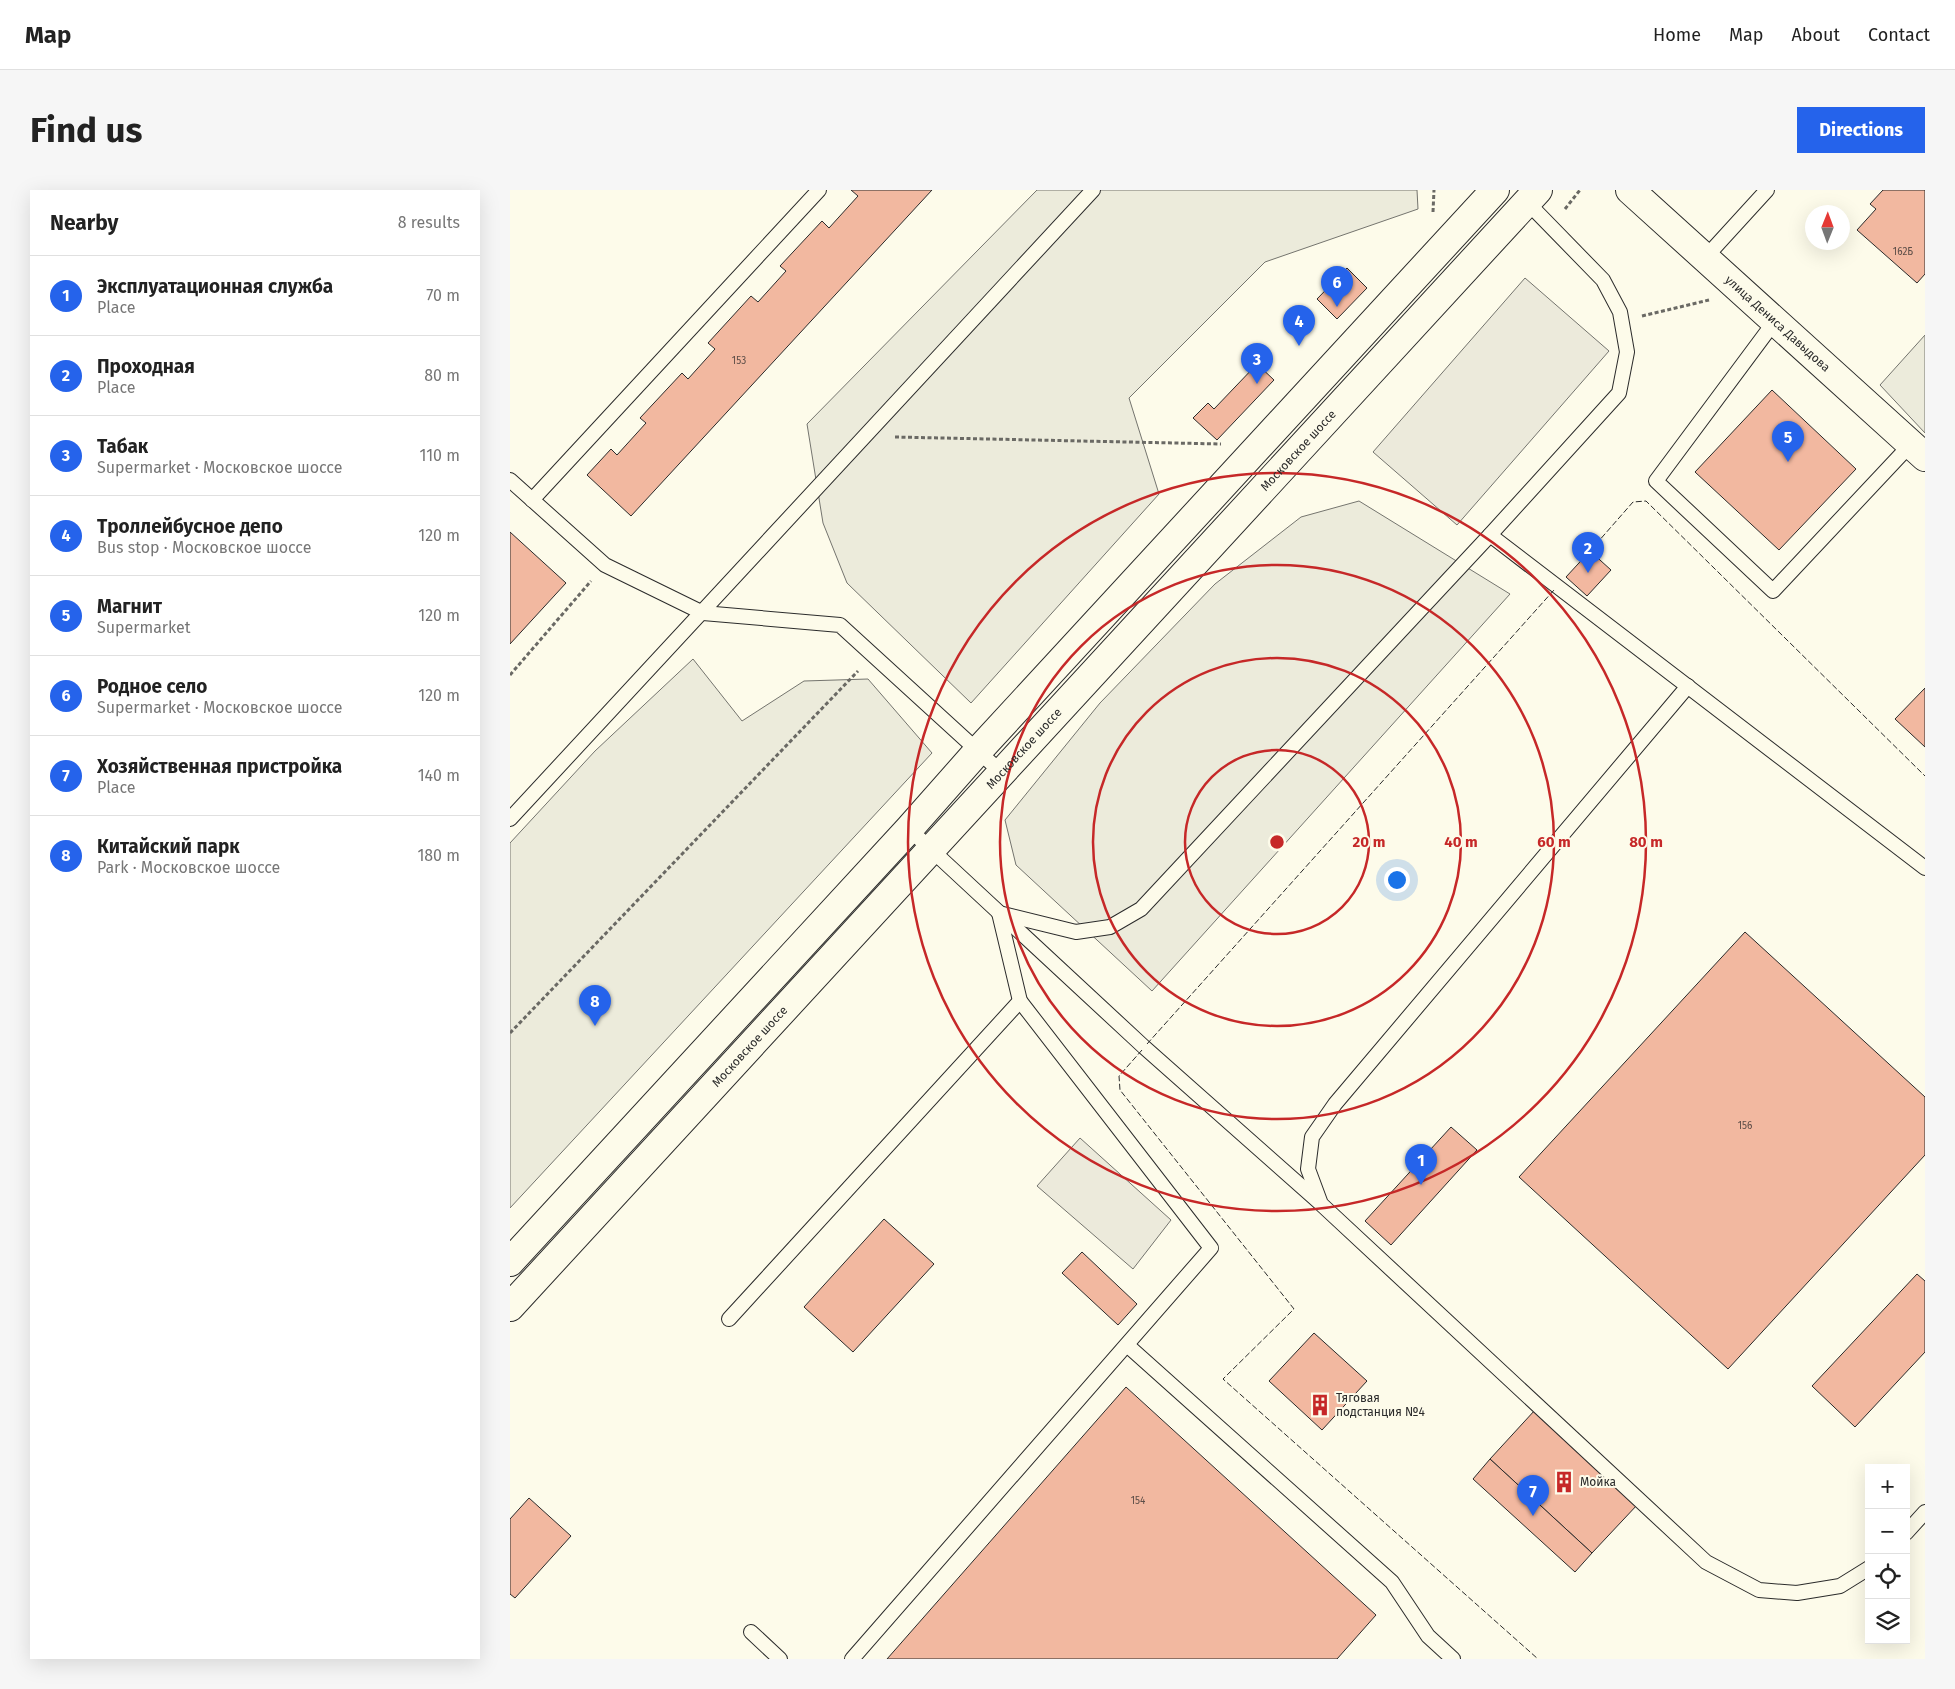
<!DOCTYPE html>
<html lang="en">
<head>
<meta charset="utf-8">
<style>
	:root { --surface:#fff; --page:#f6f6f6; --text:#222; --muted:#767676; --line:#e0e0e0; --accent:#2563eb }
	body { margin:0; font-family:"Fira Sans",sans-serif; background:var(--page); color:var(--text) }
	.controls { position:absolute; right:15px; bottom:15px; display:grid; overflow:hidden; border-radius:0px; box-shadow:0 5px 20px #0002 }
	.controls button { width:45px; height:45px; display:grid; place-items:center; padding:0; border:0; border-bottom:1px solid var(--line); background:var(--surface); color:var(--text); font:25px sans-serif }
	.compass { position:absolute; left:1295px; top:15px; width:45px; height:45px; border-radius:50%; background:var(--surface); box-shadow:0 5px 20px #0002; rotate:1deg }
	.you { position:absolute; left:886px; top:689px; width:18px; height:18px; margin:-12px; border:4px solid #fff; border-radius:50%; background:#1a73e8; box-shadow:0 0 0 8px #1a73e833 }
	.badge { display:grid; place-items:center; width:32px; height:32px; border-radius:50%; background:var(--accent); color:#fff; font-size:16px; font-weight:700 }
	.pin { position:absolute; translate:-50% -41px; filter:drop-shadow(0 1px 2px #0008) }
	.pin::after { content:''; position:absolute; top:26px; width:18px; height:15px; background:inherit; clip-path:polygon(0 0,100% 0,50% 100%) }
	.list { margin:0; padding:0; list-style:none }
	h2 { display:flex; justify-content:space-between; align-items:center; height:65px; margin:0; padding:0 20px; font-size:21px }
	h2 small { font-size:16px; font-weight:400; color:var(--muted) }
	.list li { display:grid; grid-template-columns:32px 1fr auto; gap:15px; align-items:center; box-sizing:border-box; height:80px; padding:0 20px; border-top:1px solid var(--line) }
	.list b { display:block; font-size:19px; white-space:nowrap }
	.list p { margin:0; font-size:16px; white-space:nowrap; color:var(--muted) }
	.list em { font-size:16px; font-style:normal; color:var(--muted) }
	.icon { flex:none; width:28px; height:28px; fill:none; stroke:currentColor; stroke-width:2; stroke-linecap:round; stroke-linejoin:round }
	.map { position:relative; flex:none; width:1415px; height:1469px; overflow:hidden; border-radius:0px }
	header { display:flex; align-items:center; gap:30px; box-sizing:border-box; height:70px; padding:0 25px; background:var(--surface); border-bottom:1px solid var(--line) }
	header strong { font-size:24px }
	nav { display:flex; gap:28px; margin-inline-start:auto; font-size:18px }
	.intro { display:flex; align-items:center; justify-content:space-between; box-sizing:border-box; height:120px; padding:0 30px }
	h1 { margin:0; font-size:35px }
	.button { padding:12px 22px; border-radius:0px; background:var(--accent); color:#fff; font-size:18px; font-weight:700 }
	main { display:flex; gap:30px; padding:0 30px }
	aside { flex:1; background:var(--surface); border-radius:0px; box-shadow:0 5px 20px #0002 }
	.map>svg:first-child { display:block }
</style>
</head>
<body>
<header>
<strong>Map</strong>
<nav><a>Home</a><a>Map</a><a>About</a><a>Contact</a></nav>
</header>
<div class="intro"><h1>Find us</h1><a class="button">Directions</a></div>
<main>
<aside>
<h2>Nearby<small>8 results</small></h2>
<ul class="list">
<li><span class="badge">1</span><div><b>Эксплуатационная служба</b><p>Place</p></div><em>70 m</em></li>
<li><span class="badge">2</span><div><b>Проходная</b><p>Place</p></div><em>80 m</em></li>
<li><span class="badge">3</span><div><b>Табак</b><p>Supermarket · Московское шоссе</p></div><em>110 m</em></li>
<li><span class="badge">4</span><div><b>Троллейбусное депо</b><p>Bus stop · Московское шоссе</p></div><em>120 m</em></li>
<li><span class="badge">5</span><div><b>Магнит</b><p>Supermarket</p></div><em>120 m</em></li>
<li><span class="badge">6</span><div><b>Родное село</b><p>Supermarket · Московское шоссе</p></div><em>120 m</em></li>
<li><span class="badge">7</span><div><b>Хозяйственная пристройка</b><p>Place</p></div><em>140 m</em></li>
<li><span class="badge">8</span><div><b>Китайский парк</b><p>Park · Московское шоссе</p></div><em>180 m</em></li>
</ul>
</aside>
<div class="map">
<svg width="1415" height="1469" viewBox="0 0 1415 1469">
	<rect width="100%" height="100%" fill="#fdfbea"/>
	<g fill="#ecebdb" stroke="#74746e">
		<path d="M527,0H907L908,19L755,72L619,208L649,304L461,513L337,393L313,333L297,234Z"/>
		<path d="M1415,145V243L1370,195Z"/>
		<path d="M849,311L1000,404L642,801L506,675L495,630L590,513L705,394L791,327Z"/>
		<path d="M183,469L232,531L294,491L358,489L422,563L0,1018V653L85,561Z"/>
	</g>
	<g fill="#eceadb" stroke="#74746e">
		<path d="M1015,88L1099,161L947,335L863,262Z"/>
		<path d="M570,948L661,1030L623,1079L527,996Z"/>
	</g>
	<g fill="#f2b8a0" stroke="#2b2b2b">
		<path d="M341,0H422L121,326L77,285L101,259L107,265L136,233L130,228L172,183L178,189L205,159L198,153L241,106L248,112L276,81L270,76L312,31L319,38L348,6Z"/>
		<path d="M1373,0H1415V84L1407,93L1347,40L1366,19L1360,14Z"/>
		<path d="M837,78L857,98L827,129L807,109Z"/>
		<path d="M747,174L764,190L707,250L683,228L698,213L704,219Z"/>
		<path d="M1262,200L1346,279L1269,360L1185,282Z"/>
		<path d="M0,342L56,393L0,454Z"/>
		<path d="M1080,361L1101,380L1077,406L1056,387Z"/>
		<path d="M1415,498V557L1385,529Z"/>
		<path d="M1235,742L1415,907V965L1218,1179L1009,987Z"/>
		<path d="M941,937L967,960L881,1055L855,1031Z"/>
		<path d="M374,1029L424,1074L343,1162L294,1117Z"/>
		<path d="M572,1062L627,1114L608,1135L552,1083Z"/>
		<path d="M1407,1084L1415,1091V1162L1345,1237L1302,1196Z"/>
		<path d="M804,1143L857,1191L812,1240L759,1191Z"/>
		<path d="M616,1197L866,1425L827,1469H377Z"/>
		<path d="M1025,1220L1128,1314L1082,1363L980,1269Z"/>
		<path d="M980,1269L1082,1363L1065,1382L963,1289Z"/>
		<path d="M19,1308L61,1346L5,1408L0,1404V1329Z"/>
	</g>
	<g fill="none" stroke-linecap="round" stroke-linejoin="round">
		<g stroke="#2b2b2b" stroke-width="16">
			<g id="lane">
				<path d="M1195,68L1257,0"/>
				<path d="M1265,131L1146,291L1263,401L1401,254"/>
				<path d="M0,290L95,375L193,423L330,435L491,582"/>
				<path d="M22,310L309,0"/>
				<path d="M980,345L1415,678"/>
				<path d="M1178,496L825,914L802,947L798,979L811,1014L1196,1372L1249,1400L1287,1403L1330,1396L1359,1378"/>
				<path d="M0,629L583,0"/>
				<path d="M399,639L634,857L809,1012"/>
				<path d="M489,723L566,742L600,737L631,719L980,345L1109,203L1117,162L1110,122L1093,90L1017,12"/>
				<path d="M219,1129L510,811"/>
				<path d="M617,1155L882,1392L918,1446L943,1469"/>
				<path d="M1396,1343L1415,1322"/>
				<path d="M241,1442L270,1469"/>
				<path d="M342,1469L701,1058L510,811L489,723"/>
			</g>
		</g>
		<g stroke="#2b2b2b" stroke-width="30">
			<g id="street">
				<path id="s1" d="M1120,0L1415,267"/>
			</g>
		</g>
		<g stroke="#2b2b2b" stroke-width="30">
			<g id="primary">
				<path d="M0,1072L399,639L467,562L985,0"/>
				<path id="s2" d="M0,1117L1028,0"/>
			</g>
		</g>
		<g stroke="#6a6964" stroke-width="3" stroke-dasharray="4 2.5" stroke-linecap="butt">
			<path d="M1055,19L1070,0"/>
			<path d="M923,22L924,0"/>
			<path d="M1132,126L1199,110"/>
			<path d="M385,247L711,254"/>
			<path d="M0,485L81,391"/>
			<path d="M0,843L348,481"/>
		</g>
		<use href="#lane" stroke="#fdfbea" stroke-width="14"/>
		<use href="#street" stroke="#fdfbea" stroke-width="28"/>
		<use href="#primary" stroke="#fdfbea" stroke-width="28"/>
		<g stroke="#2b2b2b" stroke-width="1" stroke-dasharray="6 2.5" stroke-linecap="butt">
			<path d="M1080,361L1123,312L1136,311L1415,586"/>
			<path d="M637,854L1044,400"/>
			<path d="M632,860L609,886L610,900L784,1119L713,1189L1028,1469"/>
		</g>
	</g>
	<g fill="none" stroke="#c62828" stroke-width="2.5">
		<circle cx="767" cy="652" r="92"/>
		<circle cx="767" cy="652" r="184"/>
		<circle cx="767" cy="652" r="277"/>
		<circle cx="767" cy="652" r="369"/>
	</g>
	<defs>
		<g id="building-bare" transform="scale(1.725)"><path d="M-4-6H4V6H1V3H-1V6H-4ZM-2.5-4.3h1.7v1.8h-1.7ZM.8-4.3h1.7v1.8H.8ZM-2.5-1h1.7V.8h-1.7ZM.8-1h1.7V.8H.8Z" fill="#c62828" stroke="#fdfbea" stroke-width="2.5" paint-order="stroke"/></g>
	</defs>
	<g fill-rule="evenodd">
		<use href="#building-bare" x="810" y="1215"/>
		<use href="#building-bare" x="1054" y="1292"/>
	</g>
	<g text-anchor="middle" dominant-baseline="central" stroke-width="4" stroke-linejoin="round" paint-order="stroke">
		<g font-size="10" fill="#5d4e48">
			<text x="1393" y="62">162Б</text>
			<text x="229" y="171">153</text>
			<text x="1235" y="936">156</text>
			<text x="628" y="1311">154</text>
		</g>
		<g font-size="12" fill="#2b2b2b" stroke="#fdfbea">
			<text stroke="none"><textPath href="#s1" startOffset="199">улица Дениса Давыдова</textPath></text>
			<text stroke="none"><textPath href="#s2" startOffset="1164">Московское шоссе</textPath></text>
			<text stroke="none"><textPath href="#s2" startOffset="759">Московское шоссе</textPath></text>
			<text stroke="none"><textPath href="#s2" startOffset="354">Московское шоссе</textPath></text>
		</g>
		<g font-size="12" fill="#2b2b2b" stroke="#fdfbea" text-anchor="start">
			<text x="826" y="1208">Тяговая<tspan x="826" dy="14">подстанция №4</tspan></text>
			<text x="1070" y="1292">Мойка</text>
		</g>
	</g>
	<circle cx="767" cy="652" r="8" fill="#c62828" stroke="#fdfbea" stroke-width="2.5"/>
	<g font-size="15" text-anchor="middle" font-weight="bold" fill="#c62828" stroke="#fdfbea" stroke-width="4" stroke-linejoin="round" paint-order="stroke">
		<text x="859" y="657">20 m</text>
		<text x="951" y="657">40 m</text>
		<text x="1044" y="657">60 m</text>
		<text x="1136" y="657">80 m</text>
	</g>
</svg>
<div class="controls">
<button>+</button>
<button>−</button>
<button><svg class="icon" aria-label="locate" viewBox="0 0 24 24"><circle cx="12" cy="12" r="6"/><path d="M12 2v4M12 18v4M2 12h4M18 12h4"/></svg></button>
<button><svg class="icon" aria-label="layers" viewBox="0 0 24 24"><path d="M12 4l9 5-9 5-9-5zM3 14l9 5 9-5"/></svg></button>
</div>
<svg class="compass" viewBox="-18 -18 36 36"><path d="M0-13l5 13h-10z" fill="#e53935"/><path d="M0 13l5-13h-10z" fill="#767676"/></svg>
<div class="you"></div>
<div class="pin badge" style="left:911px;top:995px">1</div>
<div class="pin badge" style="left:1078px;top:383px">2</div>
<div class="pin badge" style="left:747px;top:194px">3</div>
<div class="pin badge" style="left:789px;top:156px">4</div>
<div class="pin badge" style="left:1278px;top:272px">5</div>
<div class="pin badge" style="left:827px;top:117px">6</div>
<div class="pin badge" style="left:1023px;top:1326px">7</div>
<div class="pin badge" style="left:85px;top:836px">8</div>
</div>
</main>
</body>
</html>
